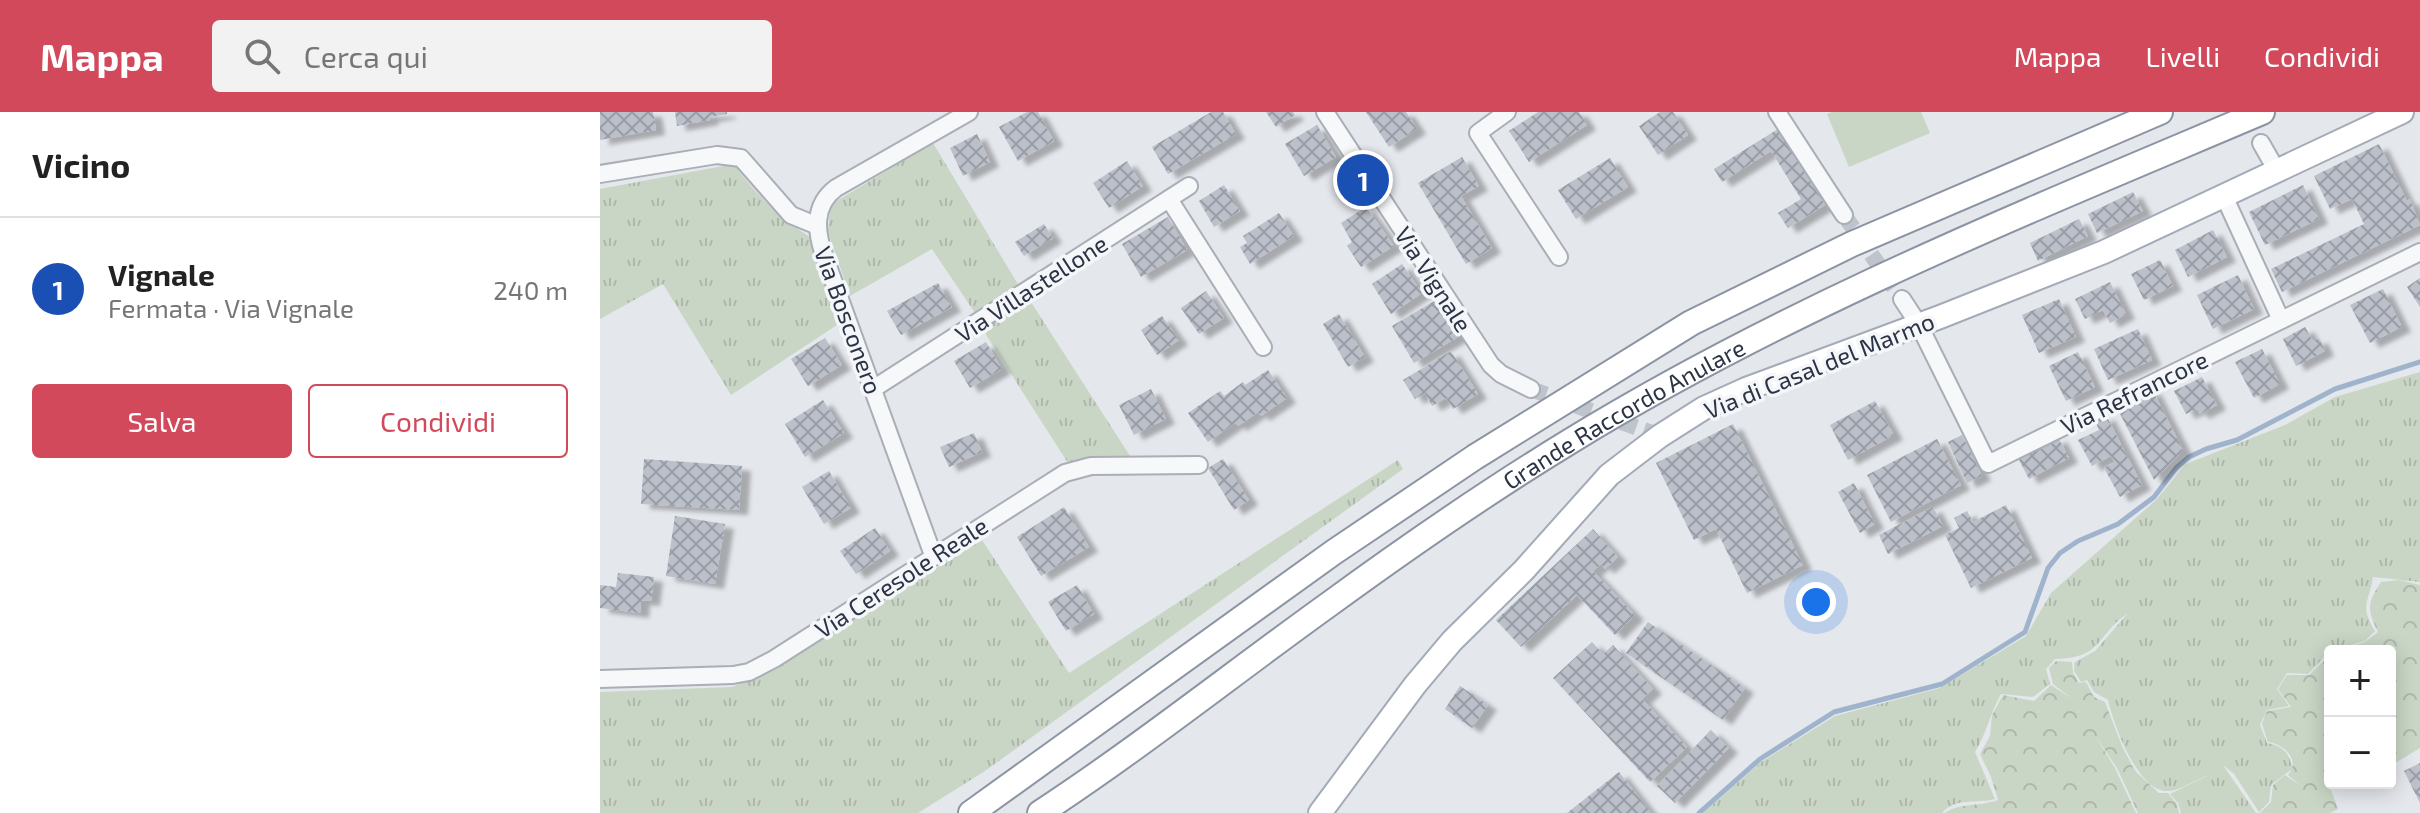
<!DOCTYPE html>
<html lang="it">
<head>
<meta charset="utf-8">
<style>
	:root { --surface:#fff; --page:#f2f2f2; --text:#222; --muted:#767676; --line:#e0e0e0; --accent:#d1495b }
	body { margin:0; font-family:"Exo 2",sans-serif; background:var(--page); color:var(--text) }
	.controls { position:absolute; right:24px; bottom:24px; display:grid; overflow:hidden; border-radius:8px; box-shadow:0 4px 20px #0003 }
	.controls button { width:72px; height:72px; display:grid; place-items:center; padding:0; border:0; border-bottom:2px solid var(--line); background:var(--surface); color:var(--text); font:40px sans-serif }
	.you { position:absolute; left:1216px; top:490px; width:28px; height:28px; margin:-20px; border:6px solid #fff; border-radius:50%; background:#1a73e8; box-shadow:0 0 0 12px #1a73e833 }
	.badge { display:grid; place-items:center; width:52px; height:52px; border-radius:50%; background:var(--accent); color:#fff; font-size:26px; font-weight:700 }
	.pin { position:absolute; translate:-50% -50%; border:4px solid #fff; box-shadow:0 2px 8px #0006 }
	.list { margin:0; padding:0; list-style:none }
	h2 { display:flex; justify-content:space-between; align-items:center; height:104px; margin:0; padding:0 32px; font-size:34px }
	h2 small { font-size:26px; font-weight:400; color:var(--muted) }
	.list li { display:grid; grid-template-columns:52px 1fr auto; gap:24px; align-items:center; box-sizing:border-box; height:144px; padding:0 32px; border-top:2px solid var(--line) }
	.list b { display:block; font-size:30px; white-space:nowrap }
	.list p { margin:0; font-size:26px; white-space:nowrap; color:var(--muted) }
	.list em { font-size:26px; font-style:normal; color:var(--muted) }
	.actions { display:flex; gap:16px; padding:24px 32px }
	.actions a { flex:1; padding:18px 0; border:2px solid var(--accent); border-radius:8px; text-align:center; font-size:28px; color:var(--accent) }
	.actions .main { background:var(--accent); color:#fff }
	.icon { flex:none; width:44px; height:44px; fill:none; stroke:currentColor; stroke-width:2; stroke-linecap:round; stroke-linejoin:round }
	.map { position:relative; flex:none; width:1820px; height:701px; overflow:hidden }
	header { display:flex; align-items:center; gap:48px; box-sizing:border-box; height:112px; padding:0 40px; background:var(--accent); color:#fff }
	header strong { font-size:38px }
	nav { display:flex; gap:44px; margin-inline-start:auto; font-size:28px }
	.search { width:560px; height:72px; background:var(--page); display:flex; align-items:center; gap:20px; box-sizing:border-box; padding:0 28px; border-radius:8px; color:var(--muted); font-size:30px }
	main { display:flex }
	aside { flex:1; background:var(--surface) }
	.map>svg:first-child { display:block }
</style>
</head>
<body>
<header>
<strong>Mappa</strong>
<div class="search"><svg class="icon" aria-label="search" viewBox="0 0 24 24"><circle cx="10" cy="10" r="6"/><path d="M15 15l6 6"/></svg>Cerca qui</div>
<nav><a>Mappa</a><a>Livelli</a><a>Condividi</a></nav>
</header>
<main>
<aside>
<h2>Vicino<small></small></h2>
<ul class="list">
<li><span class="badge" style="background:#1a4fb4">1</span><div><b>Vignale</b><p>Fermata · Via Vignale</p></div><em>240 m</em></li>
</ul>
<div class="actions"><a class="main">Salva</a><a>Condividi</a></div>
</aside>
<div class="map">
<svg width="1820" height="701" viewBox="0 0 1820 701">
	<defs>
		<pattern id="grass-tufts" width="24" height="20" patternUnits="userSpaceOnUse" patternTransform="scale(2)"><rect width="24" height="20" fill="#c9d6c5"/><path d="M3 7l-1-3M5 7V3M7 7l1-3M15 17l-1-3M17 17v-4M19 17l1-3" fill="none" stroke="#adb8ab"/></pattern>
		<pattern id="forest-crowns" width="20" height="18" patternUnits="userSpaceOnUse" patternTransform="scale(2)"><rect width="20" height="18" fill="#c9d6c5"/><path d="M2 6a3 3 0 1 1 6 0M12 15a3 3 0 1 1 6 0" fill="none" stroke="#adb8ab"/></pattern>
		<pattern id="building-cross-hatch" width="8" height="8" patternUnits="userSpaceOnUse" patternTransform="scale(2)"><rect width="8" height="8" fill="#bbc0ca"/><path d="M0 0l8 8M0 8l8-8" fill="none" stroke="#989da6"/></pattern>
		<filter id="shadow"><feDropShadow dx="9" dy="5" stdDeviation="2" flood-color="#0004"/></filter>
	</defs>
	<rect width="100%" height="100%" fill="#e4e7ec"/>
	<g fill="url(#grass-tufts)">
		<path d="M333,31L419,174L375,201L332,137L250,184L228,120L230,93Z"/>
		<path d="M134,52C155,82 179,105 210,125L237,213L131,283L63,172L0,207V77Z"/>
		<path d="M429,187L530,344L468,351L383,218Z"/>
		<path d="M1820,260V470L1773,465C1769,491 1759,493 1775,519L1765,529L1730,539L1708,562L1687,561L1677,577L1689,594L1667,598L1660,613L1667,631C1683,634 1690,641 1692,657L1671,673L1669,690L1659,700L1634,662L1623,653L1656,701H1581L1578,691L1570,682L1609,663C1597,667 1580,679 1568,679C1538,681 1513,611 1508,588L1494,580L1487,568L1481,570L1474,559L1475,550L1495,539L1528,501C1495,524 1504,546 1455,547L1446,557L1450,572L1433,585L1401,582C1390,601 1387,621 1375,640L1395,687C1377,692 1355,685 1342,701H1103L1161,650L1235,604L1340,576L1426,524L1451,481L1556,388L1586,352L1685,313L1735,285Z"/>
		<path d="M798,348L803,357L385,659L318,701H0V580L132,575L164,562L382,428L469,561Z"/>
	</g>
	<g fill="url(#forest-crowns)">
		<path d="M1799,468L1820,473V636L1797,650H1790V539H1736L1765,530L1778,520C1767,497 1767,491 1781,470Z"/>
		<path d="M1730,543V609L1726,619L1730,621V671H1737L1730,675L1738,697L1730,701H1660L1671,690L1673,673L1685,663L1700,673L1688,663C1701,648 1684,632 1668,630L1662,612L1667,599L1691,595L1678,577L1687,563H1709Z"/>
		<path d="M1456,549L1472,550L1473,561L1479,571L1486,570L1494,585L1505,590L1522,634L1535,659L1559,681H1568L1577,692L1579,701H1538L1517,656L1494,622L1515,656L1536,701H1345C1362,690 1379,695 1398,688L1391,665L1380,642L1390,624L1392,603L1403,583L1434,589L1451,573L1472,587L1453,572L1449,556Z"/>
	</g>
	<path fill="#c9d6c5" d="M1232,0H1321L1330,21L1249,55L1227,2Z"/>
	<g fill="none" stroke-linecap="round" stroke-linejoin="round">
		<path stroke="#9fb4cc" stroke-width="5" d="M1099,701L1160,647L1234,600L1342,572L1425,520L1448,456L1460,441L1478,429L1518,412L1554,385L1576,356L1589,345L1606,337L1637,328L1735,277L1820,250"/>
	</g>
	<g fill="url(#building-cross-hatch)" filter="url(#shadow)">
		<path d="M0,0H53L56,18L0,28Z"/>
		<path d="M75,0H127V2L109,5L110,8L77,14Z"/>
		<path d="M427,0H438L454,29L418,49L399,15Z"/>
		<path d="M611,0H623L636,22L568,62L552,35Z"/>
		<path d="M666,0H693L695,3L676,15Z"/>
		<path d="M766,0H806L817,17L789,35Z"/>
		<path d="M938,0H979L987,13L929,50L909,19Z"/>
		<path d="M1060,0H1073L1088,23L1058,43L1039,14Z"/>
		<path d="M717,13L736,45L704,64L685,32Z"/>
		<path d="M1178,17L1225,93L1188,116L1178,101L1201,87L1171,39L1122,70L1114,57Z"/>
		<path d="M377,22L390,50L363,64L350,36Z"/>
		<path d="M1779,32L1807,89L1810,87L1820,113L1682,180L1671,157L1764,112L1752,87L1730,97L1714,64Z"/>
		<path d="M862,45L879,74L861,84L892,136L866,152L818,71Z"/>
		<path d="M1010,46L1028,75L976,107L958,78Z"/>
		<path d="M527,49L543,74L509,96L493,71Z"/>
		<path d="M624,73L640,99L614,115L599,89Z"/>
		<path d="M1703,73L1719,107L1665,133L1649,100Z"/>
		<path d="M1533,80L1543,99L1497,121L1488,102Z"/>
		<path d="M766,95L794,134L761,155L747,134L752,130L741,111Z"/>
		<path d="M679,101L694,124L650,152L640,135L647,131L643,124Z"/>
		<path d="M568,105L587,138L541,165L522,132Z"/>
		<path d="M1479,107L1488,124L1438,149L1430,131Z"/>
		<path d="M444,112L453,126L424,144L415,130Z"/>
		<path d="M1613,118L1627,145L1588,165L1575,138Z"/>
		<path d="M1560,148L1573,174L1544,188L1531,162Z"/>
		<path d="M802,152L822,181L791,202L772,172Z"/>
		<path d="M1638,163L1654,197L1613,217L1597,183Z"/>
		<path d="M1820,166V195L1807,175Z"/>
		<path d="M1510,170L1526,202L1510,211L1503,198L1485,207L1475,187Z"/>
		<path d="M338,171L352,195L301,223L287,199Z"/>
		<path d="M1783,177L1802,215L1770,231L1750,193Z"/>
		<path d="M606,179L624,206L599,222L581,196Z"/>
		<path d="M841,185L863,222L814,251L792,214Z"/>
		<path d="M1459,187L1476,225L1439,241L1422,203Z"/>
		<path d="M739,202L765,245L748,255L723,212Z"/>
		<path d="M562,204L579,228L557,243L541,218Z"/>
		<path d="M1705,215L1713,229L1719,226L1725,239L1696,254L1683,227Z"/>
		<path d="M1538,217L1552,248L1508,268L1494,237Z"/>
		<path d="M225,226L242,253L208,274L191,247Z"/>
		<path d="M386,230L402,257L370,276L354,249Z"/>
		<path d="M1662,237L1680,272L1654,286L1635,250Z"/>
		<path d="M851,239L878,282L853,297L846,286L832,294L825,281L815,287L803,268Z"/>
		<path d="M1478,240L1495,275L1466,289L1449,254Z"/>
		<path d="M668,258L687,286L661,304L658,300L638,314L635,311L608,330L588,301L620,279L624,284L643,270L645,273Z"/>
		<path d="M1602,265L1617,293L1600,302L1597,297L1586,302L1574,279Z"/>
		<path d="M551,277L566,307L534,323L519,293Z"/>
		<path d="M1552,277L1583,338L1554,368L1516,294Z"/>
		<path d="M223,288L244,321L205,345L185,312Z"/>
		<path d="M1275,289L1294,323L1248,348L1230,313Z"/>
		<path d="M1506,303L1542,373L1520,385L1504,356L1515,350L1511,344L1492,354L1478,328L1499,318L1495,309Z"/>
		<path d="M1133,312L1203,453L1147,481L1116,417L1094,428L1056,351Z"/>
		<path d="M374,321L382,340L349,355L340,335Z"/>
		<path d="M1362,323L1382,364L1367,371L1348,330Z"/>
		<path d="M1458,325L1469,346L1429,367L1418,346Z"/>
		<path d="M1337,327L1361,373L1291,410L1267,363Z"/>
		<path d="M44,347L142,354L139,398L41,392Z"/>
		<path d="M623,347L649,388L634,398L608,356Z"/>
		<path d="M229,359L251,396L224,412L202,375Z"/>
		<path d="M1254,371L1275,412L1260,421L1238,380Z"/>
		<path d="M1406,393L1432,446L1371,476L1345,423L1359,416L1354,406L1367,399L1373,410Z"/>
		<path d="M464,395L489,435L441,464L417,425Z"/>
		<path d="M1333,395L1343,414L1288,442L1279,423Z"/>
		<path d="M75,404L125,412L115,472L66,464Z"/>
		<path d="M275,416L290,439L256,462L240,439Z"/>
		<path d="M993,417L1018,445L1005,457L1001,452L993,459L1035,503L1015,523L977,483L921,535L896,508Z"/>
		<path d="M18,461L54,465L51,489L41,488L40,501L0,496V473L16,475Z"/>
		<path d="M477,473L494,502L466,519L448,490Z"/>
		<path d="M1048,510L1145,576L1123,608L1026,541Z"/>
		<path d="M992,530L1003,542L1013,533L1053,577L1042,587L1087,635L1050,670L953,566Z"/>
		<path d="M860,574L888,593L872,616L845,597Z"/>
		<path d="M1111,618L1129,636L1075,691L1057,674Z"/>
		<path d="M1820,651V691L1804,659Z"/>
		<path d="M1019,660L1051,701H967Z"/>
	</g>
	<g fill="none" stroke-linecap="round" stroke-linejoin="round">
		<g stroke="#bfc3cb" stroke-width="16" stroke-dasharray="16 8" stroke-linecap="butt">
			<path d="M1244,103L1302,187"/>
			<path d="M931,277L1060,324"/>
		</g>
		<g stroke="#a9aeb7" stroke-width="20">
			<g id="minor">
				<path d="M725,0L891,253L901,262L931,277"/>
				<path d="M907,0L878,21L959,145"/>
				<path d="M1177,0L1244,103"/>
				<path d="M1661,31L1677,59"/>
				<path d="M0,62L117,43L141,46L191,103L218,114"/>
				<path d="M1624,84L1681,208"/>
				<path d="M569,87L663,235"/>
				<path d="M1302,187L1319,213L1388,352L1820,140"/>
				<path d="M273,277L589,74"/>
				<path d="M333,443L225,146C216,121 212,94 236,76L369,0"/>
				<path d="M0,567L133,563L149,560L174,547L465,361L491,354L599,353"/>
			</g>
		</g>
		<g stroke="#a3abb8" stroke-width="26">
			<path id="major" d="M720,701L815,573L852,529L924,458L1009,363L1060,324L1104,296L1146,277L1340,205L1504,140L1802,0"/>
		</g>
		<g stroke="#8b94a3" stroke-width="28">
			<g id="highway">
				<path d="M371,701L734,440L875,345L1091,211L1252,132L1560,0"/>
				<path id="s1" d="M440,701C539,636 632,562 728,493C806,436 887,380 969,330C1189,195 1426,100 1662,0"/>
			</g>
		</g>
		<use href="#minor" stroke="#f7f8fa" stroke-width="16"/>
		<use href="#major" stroke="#fff" stroke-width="22"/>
		<use href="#highway" stroke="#fff" stroke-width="24"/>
	</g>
	<g text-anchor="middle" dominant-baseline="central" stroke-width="7" stroke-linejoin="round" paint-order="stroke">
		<g font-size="24" fill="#2b3445" stroke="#f4f6f9">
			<text transform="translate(834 167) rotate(57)">Via Vignale</text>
			<text transform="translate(431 176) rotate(-33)">Via Villastellone</text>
			<text transform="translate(249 208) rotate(70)">Via Bosconero</text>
			<text transform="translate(1219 253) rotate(-22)">Via di Casal del Marmo</text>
			<text transform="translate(1534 280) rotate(-26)">Via Refrancore</text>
			<text stroke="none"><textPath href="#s1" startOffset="708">Grande Raccordo Anulare</textPath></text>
			<text transform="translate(301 465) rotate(-33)">Via Ceresole Reale</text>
		</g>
	</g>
</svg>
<div class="controls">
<button>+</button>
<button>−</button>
</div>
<div class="you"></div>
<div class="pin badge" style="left:763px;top:68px;background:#1a4fb4">1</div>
</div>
</main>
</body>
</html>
